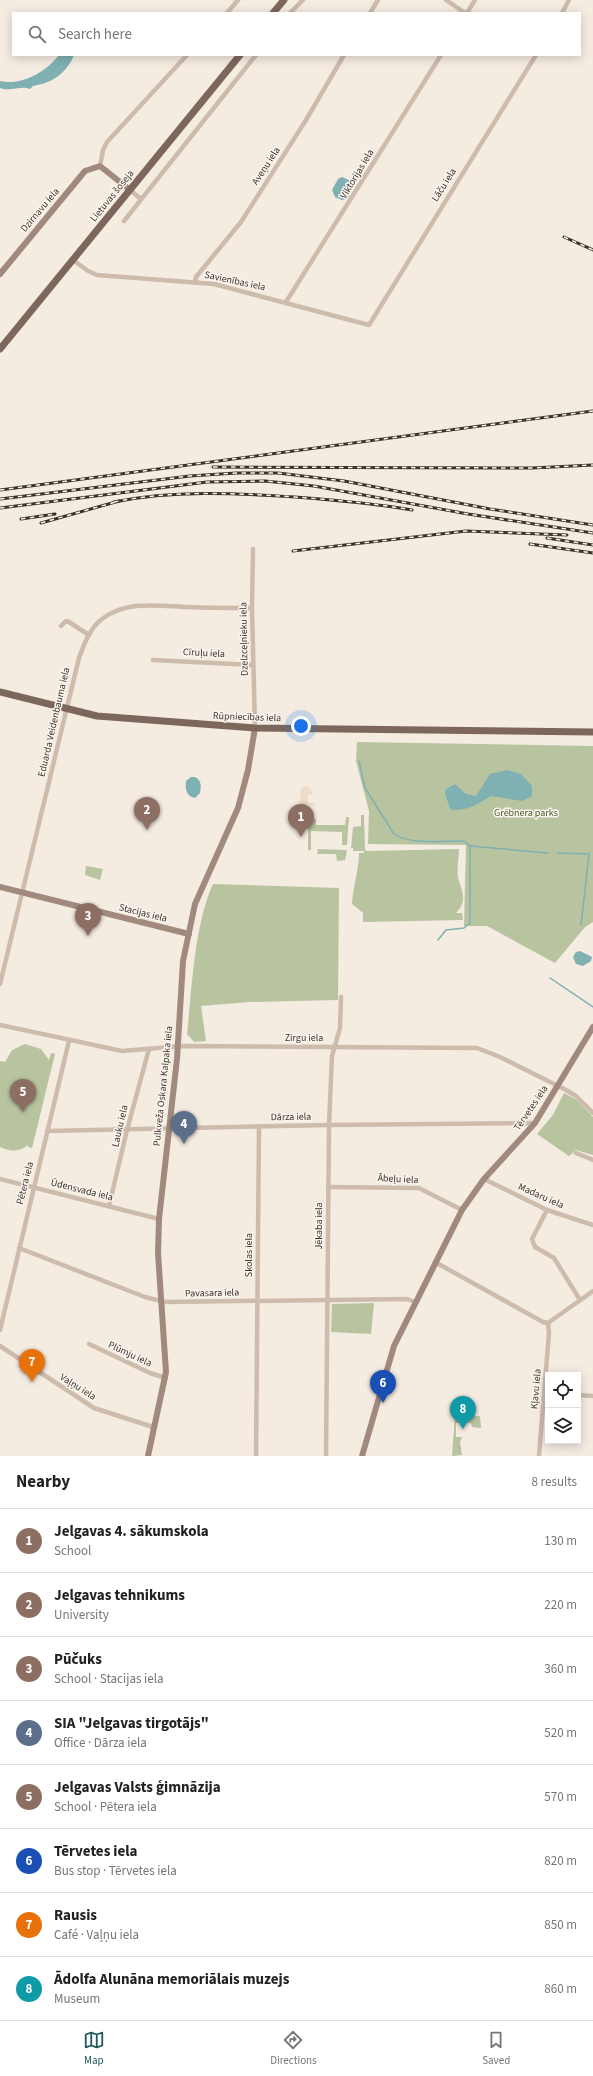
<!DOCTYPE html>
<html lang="en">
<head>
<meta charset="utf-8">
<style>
	:root { --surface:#fff; --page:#f6f6f6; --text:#222; --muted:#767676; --line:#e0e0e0; --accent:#1f5a5e }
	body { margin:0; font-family:"Source Sans 3",sans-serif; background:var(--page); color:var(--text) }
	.controls { position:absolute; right:12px; bottom:12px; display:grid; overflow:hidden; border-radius:0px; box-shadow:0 2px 10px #0003 }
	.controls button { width:36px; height:36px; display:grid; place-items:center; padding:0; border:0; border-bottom:1px solid var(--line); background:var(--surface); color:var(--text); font:20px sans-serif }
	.you { position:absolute; left:301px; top:726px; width:14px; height:14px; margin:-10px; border:3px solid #fff; border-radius:50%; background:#1a73e8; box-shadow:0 0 0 6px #1a73e833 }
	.badge { display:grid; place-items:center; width:26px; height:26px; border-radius:50%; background:var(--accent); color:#fff; font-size:13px; font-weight:700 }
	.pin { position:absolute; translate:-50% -33px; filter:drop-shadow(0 1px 2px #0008) }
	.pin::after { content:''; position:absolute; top:21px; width:14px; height:12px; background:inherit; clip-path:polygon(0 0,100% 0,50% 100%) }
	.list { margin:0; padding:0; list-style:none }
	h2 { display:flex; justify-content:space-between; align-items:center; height:52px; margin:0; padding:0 16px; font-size:17px }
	h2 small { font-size:13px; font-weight:400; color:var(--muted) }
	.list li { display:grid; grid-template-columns:26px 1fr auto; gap:12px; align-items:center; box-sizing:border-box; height:64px; padding:0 16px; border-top:1px solid var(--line) }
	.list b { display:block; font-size:15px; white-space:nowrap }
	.list p { margin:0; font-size:13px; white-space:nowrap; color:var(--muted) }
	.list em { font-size:13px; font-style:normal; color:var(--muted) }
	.icon { flex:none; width:22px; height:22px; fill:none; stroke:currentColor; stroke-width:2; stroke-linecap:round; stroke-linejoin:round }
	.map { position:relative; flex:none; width:593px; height:1456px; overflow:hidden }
	.search { position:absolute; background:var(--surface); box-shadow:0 2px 10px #0003; left:12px; right:12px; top:12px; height:44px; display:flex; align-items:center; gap:10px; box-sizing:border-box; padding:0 14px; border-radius:0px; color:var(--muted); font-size:15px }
	.sheet { height:564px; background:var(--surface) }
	nav { display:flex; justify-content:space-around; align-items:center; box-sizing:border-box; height:56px; border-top:1px solid var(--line); background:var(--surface); font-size:11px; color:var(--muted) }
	nav a { display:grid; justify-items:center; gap:2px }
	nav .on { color:var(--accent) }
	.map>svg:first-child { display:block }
</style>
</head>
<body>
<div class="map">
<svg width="593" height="1456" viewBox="0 0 593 1456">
	<rect width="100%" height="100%" fill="#f4ebe1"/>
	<g fill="#b8c4a0">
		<path d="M357,742L593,746V922L585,927L555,963L487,926H464L466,845L368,844L369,811L356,761Z"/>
		<path d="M361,815H364L365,850L367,851L459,849C459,858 456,872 459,881C463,893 467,902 456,913H462L463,920L363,922V913L352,904C353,886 359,870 359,853H364V851H353V848H351L353,827L361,826Z"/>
		<path d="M346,817H349L347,845H342V832L311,831V850H308V819H316V825H345Z"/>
		<path d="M318,849L345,850L347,851L345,860L337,861L336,854H317Z"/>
		<path d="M86,866L103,869L100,880L85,875Z"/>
		<path d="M213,884L339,888L338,1000L249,1002L201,1006L206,1041L194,1042L187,1034C192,989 194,926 213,884Z"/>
		<path d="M25,1044L41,1049L49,1060L51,1053L55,1054L32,1148L28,1147V1145C19,1152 10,1152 0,1147V1061L5,1062L12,1050Z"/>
		<path d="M564,1093L577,1100L593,1117V1155L576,1150L569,1156L537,1134L553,1115Z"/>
		<path d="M374,1303L371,1334L331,1332L332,1304Z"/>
		<path d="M455,1415L480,1416L481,1428L472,1427L471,1423H456V1437H462L460,1442L462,1455L452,1456Z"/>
	</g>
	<path fill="#ecdcc8" d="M305,786L309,787L312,792V795H308V803H315V806L300,804L301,788Z"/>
	<g fill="#7fb0b2">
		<path d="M59,55H74C66,74 52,83 33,86L30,89C21,85 10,92 0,88V81C22,86 46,72 59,55Z"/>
		<path d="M342,177L351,181L353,187L348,198L342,200L335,197L332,190L338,179Z"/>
		<path d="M507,770L521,774L532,786V796L522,801L491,796C479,803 465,813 450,809L445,793L446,789L455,784L466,794L476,796L490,774Z"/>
		<path d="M191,777H195C202,781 201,786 200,793L195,798C186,796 185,789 186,781Z"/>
		<path d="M580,951L592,957L591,961L583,966L576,964L573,957L576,952Z"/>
	</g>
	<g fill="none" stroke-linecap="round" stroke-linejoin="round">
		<g stroke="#7fb0b2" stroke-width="1.5">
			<path d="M359,761L365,788L394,834C410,845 444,841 464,841L470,846V923L464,928L446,930L438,940"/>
			<path d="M470,846L548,853"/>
			<path d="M558,853L589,854L581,925"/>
			<path d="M550,978L593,1007"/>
		</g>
		<g stroke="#cdbbac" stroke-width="4.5">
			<path d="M446,0L465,13"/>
			<path d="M227,13L238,0"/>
			<path d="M290,13L303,0"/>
			<path d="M370,13L378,0"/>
			<path d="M467,13L475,0"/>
			<path d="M562,13L569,0"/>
			<path d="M100,166L103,150L107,142L187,55"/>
			<path d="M130,190L141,199"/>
			<path d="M124,221L256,55"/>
			<path d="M73,260L88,271L97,275L214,284L369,325L536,55"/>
			<path d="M195,282L196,277L241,222L306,120L344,55"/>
			<path d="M286,302L441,55"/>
			<path d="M253,549L252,608L255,728"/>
			<path d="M61,626L66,621L69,622L89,635"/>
			<path d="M153,660L253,665"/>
			<path d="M0,984L79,658C84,644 90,628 102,619C126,600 159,606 188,607C209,608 231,608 252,608"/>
			<path d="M0,1025L122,1051L183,1046L477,1048L500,1057L566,1090L576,1096L593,1113"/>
			<path d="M47,1131L329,1125L535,1123"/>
			<path d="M576,1153L593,1160"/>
			<path d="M0,1179L159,1219"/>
			<path d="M484,1179L547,1210L593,1225"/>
			<path d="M328,1187L419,1188L462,1210"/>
			<path d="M109,1206L127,1130L149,1049"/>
			<path d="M547,1210L532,1239L535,1247L554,1258L580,1300"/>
			<path d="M19,1248L145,1297L165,1302L407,1299L415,1302"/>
			<path d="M435,1262L543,1322L548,1323L593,1291"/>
			<path d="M0,1330L69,1041"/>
			<path d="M89,1344L150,1373L166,1378"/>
			<path d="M0,1346L94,1408L153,1427"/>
			<path d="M578,1395L593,1396"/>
			<path d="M256,1456L259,1126"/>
			<path d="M326,1456L329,1125L332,1056L340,1028L341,997"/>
			<path d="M539,1456L549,1333L548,1323"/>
		</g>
		<g stroke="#a18a7d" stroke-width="6">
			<path d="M0,274L85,171L100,166L130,190"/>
			<path d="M0,887L189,934"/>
			<path d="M148,1456L166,1372L158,1253L159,1219L177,1059L183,961L195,904L238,808L248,770L255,728"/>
			<path d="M362,1456L394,1346L462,1210L484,1179L535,1123L593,1027"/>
		</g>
		<g stroke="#7d675c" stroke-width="7">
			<path d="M273,13L284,0"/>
			<path d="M0,349L240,55"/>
			<path d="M0,692L97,716L255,728L593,732"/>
		</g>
		<g stroke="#3b302b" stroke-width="3">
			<g id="rail">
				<path d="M564,237L593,250"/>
				<path d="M213,467L532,468L593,465"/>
				<path d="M0,490L593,411"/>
				<path d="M0,499L190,476L236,473H278L344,481L490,509L593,525"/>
				<path d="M114,502C173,490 234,493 295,497C334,500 373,503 412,510"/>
				<path d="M0,508L207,482L265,481L314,486L468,514L593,533"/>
				<path d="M21,519L55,514"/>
				<path d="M41,523L119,501"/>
				<path d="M547,538L593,545"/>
				<path d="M530,544L593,553"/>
				<path d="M293,551L466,531L567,535"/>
			</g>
		</g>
		<use href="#rail" stroke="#fbf5ee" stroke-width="1.5" stroke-dasharray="4.5" stroke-linecap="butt"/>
	</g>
	<g text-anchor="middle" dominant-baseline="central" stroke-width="3" stroke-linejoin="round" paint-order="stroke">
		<g font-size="10" fill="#3b302b" stroke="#fbf5ee">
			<text transform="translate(266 166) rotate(-57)">Aveņu iela</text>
			<text transform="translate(357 174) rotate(-59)">Viktorijas iela</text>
			<text transform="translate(444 185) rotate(-58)">Lāču iela</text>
			<text transform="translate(112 196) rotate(-51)">Lietuvas šoseja</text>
			<text transform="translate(40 210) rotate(-50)">Dzirnavu iela</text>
			<text transform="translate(235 281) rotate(12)">Savienības iela</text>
			<text transform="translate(244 639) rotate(-91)">Dzelzceļnieku iela</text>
			<text transform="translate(204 653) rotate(3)">Cīruļu iela</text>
			<text transform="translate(247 717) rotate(2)">Rūpniecības iela</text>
			<text transform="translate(54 722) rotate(-77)">Eduarda Veidenbauma iela</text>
			<text transform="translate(143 913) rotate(14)">Stacijas iela</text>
			<text x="304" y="1038">Zirgu iela</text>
			<text transform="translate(163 1086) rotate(-84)">Pulkveža Oskara Kalpaka iela</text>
			<text transform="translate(531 1108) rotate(-56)">Tērvetes iela</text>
			<text transform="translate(291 1117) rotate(-1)">Dārza iela</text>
			<text transform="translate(120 1126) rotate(-77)">Lauku iela</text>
			<text transform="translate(398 1179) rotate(3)">Ābeļu iela</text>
			<text transform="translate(25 1183) rotate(-76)">Pētera iela</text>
			<text transform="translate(82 1190) rotate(14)">Ūdensvada iela</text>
			<text transform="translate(541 1196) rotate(24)">Madaru iela</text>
			<text transform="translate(319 1226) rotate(-90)">Jēkaba iela</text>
			<text transform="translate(249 1255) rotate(-90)">Skolas iela</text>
			<text transform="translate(212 1293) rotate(-1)">Pavasara iela</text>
			<text transform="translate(130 1354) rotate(25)">Plūmju iela</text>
			<text transform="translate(78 1387) rotate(32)">Vaļņu iela</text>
			<text transform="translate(536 1389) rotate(-85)">Kļavu iela</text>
		</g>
		<g font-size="10" fill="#4a5a2e" stroke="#fbf5ee">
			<text x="526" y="813">Grēbnera parks</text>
		</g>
	</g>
</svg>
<div class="controls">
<button><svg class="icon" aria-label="locate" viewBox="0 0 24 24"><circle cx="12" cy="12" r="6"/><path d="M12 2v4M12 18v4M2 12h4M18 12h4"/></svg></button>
<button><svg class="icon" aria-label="layers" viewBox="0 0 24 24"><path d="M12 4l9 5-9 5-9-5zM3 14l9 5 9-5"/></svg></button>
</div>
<div class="you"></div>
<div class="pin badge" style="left:301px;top:837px;background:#8d6e63">1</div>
<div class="pin badge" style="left:147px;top:830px;background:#8d6e63">2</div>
<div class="pin badge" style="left:88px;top:936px;background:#8d6e63">3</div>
<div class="pin badge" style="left:184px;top:1144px;background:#5c6f8a">4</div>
<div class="pin badge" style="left:23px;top:1112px;background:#8d6e63">5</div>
<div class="pin badge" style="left:383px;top:1403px;background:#1a4fb4">6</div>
<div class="pin badge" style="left:32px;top:1382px;background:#e8710a">7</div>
<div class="pin badge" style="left:463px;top:1429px;background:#0f9aa8">8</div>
<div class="search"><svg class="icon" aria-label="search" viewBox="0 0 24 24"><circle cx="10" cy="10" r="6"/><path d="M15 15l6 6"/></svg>Search here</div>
</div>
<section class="sheet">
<h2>Nearby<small>8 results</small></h2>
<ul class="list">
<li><span class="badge" style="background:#8d6e63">1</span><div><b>Jelgavas 4. sākumskola</b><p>School</p></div><em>130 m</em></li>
<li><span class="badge" style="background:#8d6e63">2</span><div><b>Jelgavas tehnikums</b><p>University</p></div><em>220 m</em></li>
<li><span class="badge" style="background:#8d6e63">3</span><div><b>Pūčuks</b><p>School · Stacijas iela</p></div><em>360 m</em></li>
<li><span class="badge" style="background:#5c6f8a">4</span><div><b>SIA &quot;Jelgavas tirgotājs&quot;</b><p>Office · Dārza iela</p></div><em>520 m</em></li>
<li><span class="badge" style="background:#8d6e63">5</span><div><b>Jelgavas Valsts ģimnāzija</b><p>School · Pētera iela</p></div><em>570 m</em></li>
<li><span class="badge" style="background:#1a4fb4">6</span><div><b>Tērvetes iela</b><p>Bus stop · Tērvetes iela</p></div><em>820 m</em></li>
<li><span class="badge" style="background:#e8710a">7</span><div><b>Rausis</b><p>Café · Vaļņu iela</p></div><em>850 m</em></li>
<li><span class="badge" style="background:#0f9aa8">8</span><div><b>Ādolfa Alunāna memoriālais muzejs</b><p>Museum</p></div><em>860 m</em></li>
</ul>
</section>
<nav>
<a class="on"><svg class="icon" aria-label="map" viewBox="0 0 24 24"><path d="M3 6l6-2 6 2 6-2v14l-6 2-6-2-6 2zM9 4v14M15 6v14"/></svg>Map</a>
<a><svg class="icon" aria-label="directions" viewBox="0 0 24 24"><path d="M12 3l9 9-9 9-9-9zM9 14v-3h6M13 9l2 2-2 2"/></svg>Directions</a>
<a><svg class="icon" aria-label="saved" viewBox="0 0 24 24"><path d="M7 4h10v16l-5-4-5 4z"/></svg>Saved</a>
</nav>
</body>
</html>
